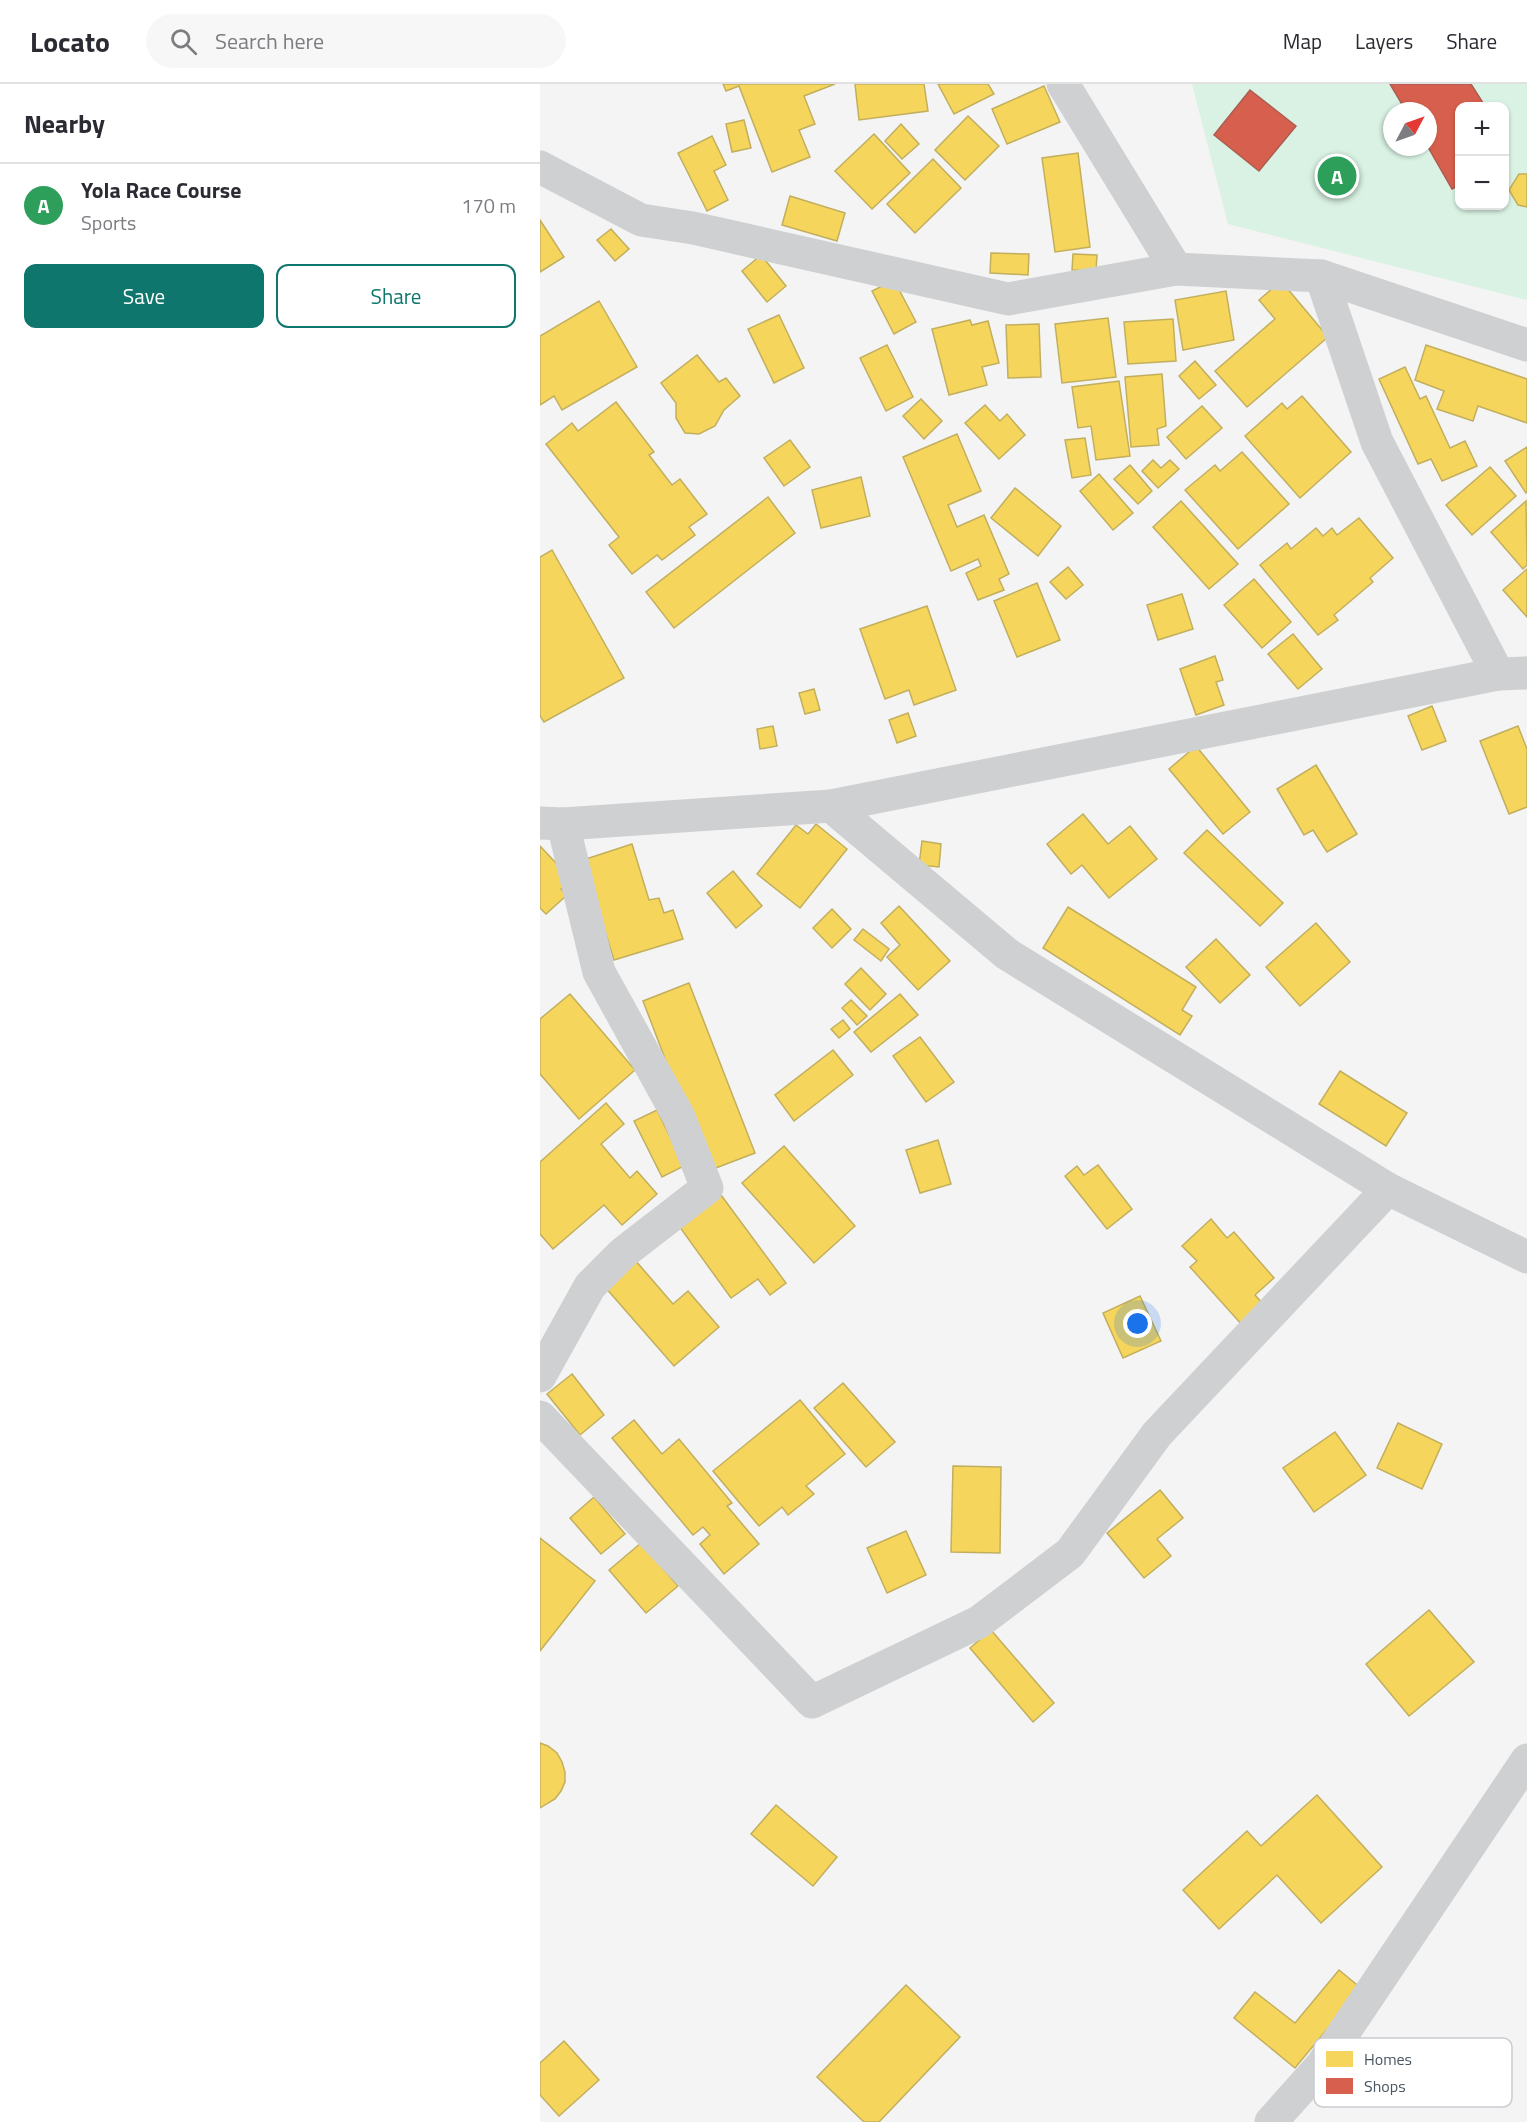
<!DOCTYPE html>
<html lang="en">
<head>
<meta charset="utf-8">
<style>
	:root { --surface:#fff; --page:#f7f7f7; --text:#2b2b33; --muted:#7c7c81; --line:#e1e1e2; --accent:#0f766e }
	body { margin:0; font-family:"Titillium Web",sans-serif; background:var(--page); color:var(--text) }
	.controls { position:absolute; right:18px; top:18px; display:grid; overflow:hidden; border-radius:12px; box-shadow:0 2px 4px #0004 }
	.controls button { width:54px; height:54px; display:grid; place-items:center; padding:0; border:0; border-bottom:2px solid var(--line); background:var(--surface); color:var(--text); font:30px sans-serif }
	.compass { position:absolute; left:843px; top:18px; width:54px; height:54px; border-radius:50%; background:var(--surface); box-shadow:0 2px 4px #0004; rotate:49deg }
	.you { position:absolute; left:598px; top:1240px; width:21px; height:21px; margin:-15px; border:4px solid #fff; border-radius:50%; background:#1a73e8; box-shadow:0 0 0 9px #1a73e833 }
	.badge { display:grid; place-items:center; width:39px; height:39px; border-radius:50%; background:var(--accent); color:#fff; font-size:20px; font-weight:700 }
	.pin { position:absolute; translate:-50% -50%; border:3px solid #fff; box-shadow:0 2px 6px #0006 }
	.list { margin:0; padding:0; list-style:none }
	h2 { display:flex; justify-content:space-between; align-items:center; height:78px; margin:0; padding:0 24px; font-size:26px }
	h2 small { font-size:20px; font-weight:400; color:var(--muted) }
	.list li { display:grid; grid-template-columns:39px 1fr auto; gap:18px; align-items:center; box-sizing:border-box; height:84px; padding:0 24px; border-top:2px solid var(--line) }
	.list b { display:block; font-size:22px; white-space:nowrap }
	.list p { margin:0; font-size:20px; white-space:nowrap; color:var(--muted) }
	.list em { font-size:20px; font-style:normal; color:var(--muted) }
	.actions { display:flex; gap:12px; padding:18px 24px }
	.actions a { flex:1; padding:14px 0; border:2px solid var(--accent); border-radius:12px; text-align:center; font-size:21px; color:var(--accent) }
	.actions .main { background:var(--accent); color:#fff }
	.icon { flex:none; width:33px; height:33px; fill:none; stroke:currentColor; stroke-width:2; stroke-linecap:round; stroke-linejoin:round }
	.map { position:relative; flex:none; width:987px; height:2038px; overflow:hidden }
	header { display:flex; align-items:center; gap:36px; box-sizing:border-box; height:84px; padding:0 30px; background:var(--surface); border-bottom:2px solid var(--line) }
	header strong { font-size:28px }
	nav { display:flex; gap:33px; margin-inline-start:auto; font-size:21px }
	.search { width:420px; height:54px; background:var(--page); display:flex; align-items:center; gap:15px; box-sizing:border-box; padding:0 21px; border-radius:33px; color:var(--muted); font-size:22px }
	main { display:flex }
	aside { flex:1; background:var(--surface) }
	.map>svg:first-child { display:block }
</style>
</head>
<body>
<header>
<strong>Locato</strong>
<div class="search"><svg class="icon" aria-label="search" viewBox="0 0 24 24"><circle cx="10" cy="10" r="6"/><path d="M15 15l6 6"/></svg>Search here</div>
<nav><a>Map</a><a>Layers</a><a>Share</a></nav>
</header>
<main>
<aside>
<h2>Nearby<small></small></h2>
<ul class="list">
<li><span class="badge" style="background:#2e9e5b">A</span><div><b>Yola Race Course</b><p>Sports</p></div><em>170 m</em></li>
</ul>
<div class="actions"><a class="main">Save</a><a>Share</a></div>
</aside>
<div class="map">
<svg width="987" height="2038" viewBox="0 0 987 2038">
	<rect width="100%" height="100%" fill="#f4f4f4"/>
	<path fill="#d9f2e3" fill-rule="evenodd" d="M652,0H987V216L688,140ZM920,22H964V122H920ZM852,27H888V63H852Z"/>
	<g fill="#f6d55c" stroke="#c2af5e" stroke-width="1.5">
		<path d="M183,0H295L264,12L275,40L259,46L270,73L232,88L199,2L186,7Z"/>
		<path d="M315,0H384L388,27L319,36Z"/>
		<path d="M398,0H448L454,10L414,30Z"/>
		<path d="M504,2L520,38L467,60L452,25Z"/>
		<path d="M428,32L459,62L425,96L395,66Z"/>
		<path d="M204,36L211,64L192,68L186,40Z"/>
		<path d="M361,40L379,60L362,75L345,57Z"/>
		<path d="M334,50L370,89L332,125L295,87Z"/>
		<path d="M172,52L186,81L174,87L188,116L167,127L138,69Z"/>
		<path d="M538,69L550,163L515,168L502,74Z"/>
		<path d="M393,75L421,104L375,149L347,120Z"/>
		<path d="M979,90H987V123L978,121L969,106Z"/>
		<path d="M250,112L305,129L297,157L242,141Z"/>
		<path d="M0,136L24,173L0,188Z"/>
		<path d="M71,145L89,165L75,177L57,156Z"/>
		<path d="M451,169L489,170L488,191L450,189Z"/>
		<path d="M533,170L557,171L556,187L532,186Z"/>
		<path d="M221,171L246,202L227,218L202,187Z"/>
		<path d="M354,196L376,238L354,250L332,207Z"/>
		<path d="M741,197L788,253L707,323L675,287L735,235L719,216Z"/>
		<path d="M686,207L694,256L643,266L635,216Z"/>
		<path d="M59,217L97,283L22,326L14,312L0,321V252Z"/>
		<path d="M239,231L264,284L234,299L208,245Z"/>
		<path d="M568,234L576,293L522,299L515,240Z"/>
		<path d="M633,235L636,277L588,280L584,238Z"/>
		<path d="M430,236L432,241L448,237L459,279L442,283L447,301L409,311L392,245Z"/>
		<path d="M499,240L501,293L468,294L466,241Z"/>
		<path d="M347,261L373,313L346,327L320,274Z"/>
		<path d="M886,261L987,295V339L938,322L933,337L897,325L904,307L875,296Z"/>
		<path d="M157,271L179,298L186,294L200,312L184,326L175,342L159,350L145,349L136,334V319L121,299Z"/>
		<path d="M655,277L676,301L659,315L639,292Z"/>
		<path d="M865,283L880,315L886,312L910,364L925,357L937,382L902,397L891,375L878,380L839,295Z"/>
		<path d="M622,290L626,342L617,345L619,361L591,363L585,293Z"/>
		<path d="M579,297L590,372L556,376L551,342L538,344L532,303Z"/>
		<path d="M762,312L811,368L760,414L705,352L742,319L747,325Z"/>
		<path d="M381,315L402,337L384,355L363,332Z"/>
		<path d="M76,318L114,368L109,371L132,401L140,395L167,430L149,443L155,451L122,476L117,471L92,490L69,461L79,453L6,360L32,339L38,347Z"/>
		<path d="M445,321L460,337L467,330L485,351L459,375L425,339Z"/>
		<path d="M662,322L682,344L646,375L627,353Z"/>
		<path d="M417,350L441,407L408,421L417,443L444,431L469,490L459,495L464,506L438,516L426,489L441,482L438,475L411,487L363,373Z"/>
		<path d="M545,354L551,391L532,394L525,356Z"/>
		<path d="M250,356L270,383L244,402L224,374Z"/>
		<path d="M987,363V408L986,409L965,377Z"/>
		<path d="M702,368L749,420L698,465L645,406L675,381L680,387Z"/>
		<path d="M613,376L621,384L630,376L639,385L618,404L602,387Z"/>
		<path d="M590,381L612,407L598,420L574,395Z"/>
		<path d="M950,383L976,412L932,451L906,421Z"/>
		<path d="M559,390L593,429L573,446L540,407Z"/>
		<path d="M321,393L330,432L281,444L272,406Z"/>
		<path d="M475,404L521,442L498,472L451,434Z"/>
		<path d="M228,413L255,449L134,544L106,508Z"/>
		<path d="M641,417L698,480L669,505L613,443Z"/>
		<path d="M986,417L987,481L983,485L951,448Z"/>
		<path d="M819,434L853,474L830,494L833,498L794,531L798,536L778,551L720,481L747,459L751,465L776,444L783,452L792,444L797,451Z"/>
		<path d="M12,466L84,594L4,638L0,632V473Z"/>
		<path d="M528,483L543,501L526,515L510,498Z"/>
		<path d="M987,485V533L963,506Z"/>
		<path d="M714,495L751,538L722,564L684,521Z"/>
		<path d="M497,499L520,556L477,573L454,517Z"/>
		<path d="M642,510L653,545L618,556L607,521Z"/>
		<path d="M387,522L416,606L374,621L369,606L345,615L320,545Z"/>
		<path d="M753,550L782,585L758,605L728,570Z"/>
		<path d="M675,572L683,596L676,598L684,621L656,631L640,585Z"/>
		<path d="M274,605L280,626L265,630L259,609Z"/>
		<path d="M892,622L906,657L882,666L868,632Z"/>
		<path d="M368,629L376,652L357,659L349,636Z"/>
		<path d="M233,642L237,662L220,665L217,645Z"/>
		<path d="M978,642L987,665V723L969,730L940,657Z"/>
		<path d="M656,662L710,728L683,750L629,685Z"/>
		<path d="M776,681L817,750L787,768L773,746L764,751L737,705Z"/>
		<path d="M543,730L568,760L590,742L617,775L569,814L542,781L531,790L507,760Z"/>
		<path d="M276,740L307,765L260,824L217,790L256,741L268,750Z"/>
		<path d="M667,746L743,819L720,842L644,769Z"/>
		<path d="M382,757L401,760L399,783L379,781Z"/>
		<path d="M92,760L109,816L119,814L124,829L133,826L143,855L74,876L43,776Z"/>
		<path d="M0,762L31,795L21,805L27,811L6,830L0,824Z"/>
		<path d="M193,787L222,822L196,844L167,809Z"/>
		<path d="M359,822L410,877L378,906L347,873L360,861L341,839Z"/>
		<path d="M528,823L656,903L642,926L652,932L640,951L503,864Z"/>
		<path d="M292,825L311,845L292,864L273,844Z"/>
		<path d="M776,839L810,878L760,922L726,883Z"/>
		<path d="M323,845L349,865L341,877L314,856Z"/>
		<path d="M676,855L710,891L680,919L646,883Z"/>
		<path d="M321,884L346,910L330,926L305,900Z"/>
		<path d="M149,899L215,1069L168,1087L103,917Z"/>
		<path d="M30,910L95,986L39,1035L0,990V935Z"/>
		<path d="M360,910L378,931L331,968L314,948Z"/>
		<path d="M311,916L327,932L317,941L302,924Z"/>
		<path d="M303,936L310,945L299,954L291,945Z"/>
		<path d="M380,953L414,998L386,1018L353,972Z"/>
		<path d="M293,966L313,991L254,1037L235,1011Z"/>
		<path d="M800,987L867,1029L846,1062L779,1020Z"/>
		<path d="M66,1019L84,1040L61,1060L90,1094L97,1087L117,1110L82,1141L64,1121L13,1165L0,1150V1078Z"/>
		<path d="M117,1026L144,1082L122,1093L94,1037Z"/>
		<path d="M398,1056L411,1100L380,1109L366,1066Z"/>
		<path d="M244,1062L315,1142L274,1179L202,1099Z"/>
		<path d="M558,1081L592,1125L567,1145L525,1092L537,1082L544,1091Z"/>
		<path d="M181,1111L246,1199L230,1211L218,1195L191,1214L139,1142Z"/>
		<path d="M671,1135L687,1154L694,1148L734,1194L715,1211L725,1222L703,1242L650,1183L657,1177L642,1162Z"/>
		<path d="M95,1176L133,1220L148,1207L179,1243L134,1282L65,1203Z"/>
		<path d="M600,1212L621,1257L583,1274L563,1229Z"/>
		<path d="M32,1290L64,1331L40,1351L7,1310Z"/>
		<path d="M303,1299L355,1358L326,1383L274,1324Z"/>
		<path d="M260,1316L305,1370L266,1402L274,1410L248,1431L242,1423L219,1442L173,1387Z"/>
		<path d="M94,1336L122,1370L139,1355L192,1419L187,1422L219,1460L184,1490L160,1460L170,1451L163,1443L153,1451L72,1354Z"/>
		<path d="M858,1339L902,1360L882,1405L837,1384Z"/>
		<path d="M795,1348L826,1391L774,1428L743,1384Z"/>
		<path d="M413,1382L461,1383L460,1469L411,1468Z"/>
		<path d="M620,1406L643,1434L617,1455L631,1472L604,1494L567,1449Z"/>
		<path d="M54,1413L85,1450L61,1470L30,1434Z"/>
		<path d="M366,1447L386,1491L347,1509L327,1464Z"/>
		<path d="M0,1454L55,1497L0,1567Z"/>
		<path d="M101,1459L138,1502L106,1529L69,1486Z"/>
		<path d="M889,1526L934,1578L869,1632L826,1580Z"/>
		<path d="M451,1546L514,1619L493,1638L430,1564Z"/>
		<path d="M0,1659L8,1662L17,1669L22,1678L25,1688V1698L21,1707L15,1715L0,1724Z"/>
		<path d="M777,1711L842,1783L781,1839L737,1791L679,1845L643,1806L707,1747L721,1762Z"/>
		<path d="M236,1721L297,1773L273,1802L211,1750Z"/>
		<path d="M799,1886L821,1904L755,1984L694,1934L715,1908L755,1939Z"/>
		<path d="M366,1901L420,1953L339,2038H324L277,1993Z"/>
		<path d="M24,1957L59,1996L19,2032L0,2011V1979Z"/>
	</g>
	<g fill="#d6604d" stroke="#ac5d53" stroke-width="1.5">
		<path d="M850,0H931L945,22H920V101L912,105L888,63V27H866Z"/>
		<path d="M710,6L756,42L719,87L674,51Z"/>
	</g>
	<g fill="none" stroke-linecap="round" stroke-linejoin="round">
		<g stroke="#ced0d2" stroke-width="33">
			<path d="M523,0L636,185"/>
			<path d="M0,83L101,136L153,144L468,215L636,185L781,192L987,261"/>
			<path d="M781,192L837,358L958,590"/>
			<path d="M291,722L467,870L848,1105L987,1173"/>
			<path d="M0,739L23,740L291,722L958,590L987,589"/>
			<path d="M0,1292L50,1202L83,1169L167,1104L139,1033L59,888L23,740"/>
			<path d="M0,1333L272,1618L439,1538L530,1469L617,1350L848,1105"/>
			<path d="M731,2038L782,1981L987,1676"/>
		</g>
	</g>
	<rect x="774" y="1954" width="198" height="69" rx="9" fill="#fff" stroke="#c9ccd0" stroke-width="1.5"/>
	<rect x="786" y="1967" width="27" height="16" fill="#f6d55c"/>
	<rect x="786" y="1994" width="27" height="16" fill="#d6604d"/>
	<g font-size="16" fill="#4a5661">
		<text x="824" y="1981">Homes</text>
		<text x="824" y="2008">Shops</text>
	</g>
</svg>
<div class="controls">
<button>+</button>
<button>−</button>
</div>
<svg class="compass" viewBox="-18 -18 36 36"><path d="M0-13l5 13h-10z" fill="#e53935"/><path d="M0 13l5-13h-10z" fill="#7c7c81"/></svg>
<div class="you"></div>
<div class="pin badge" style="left:797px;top:92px;background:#2e9e5b">A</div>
</div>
</main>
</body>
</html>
